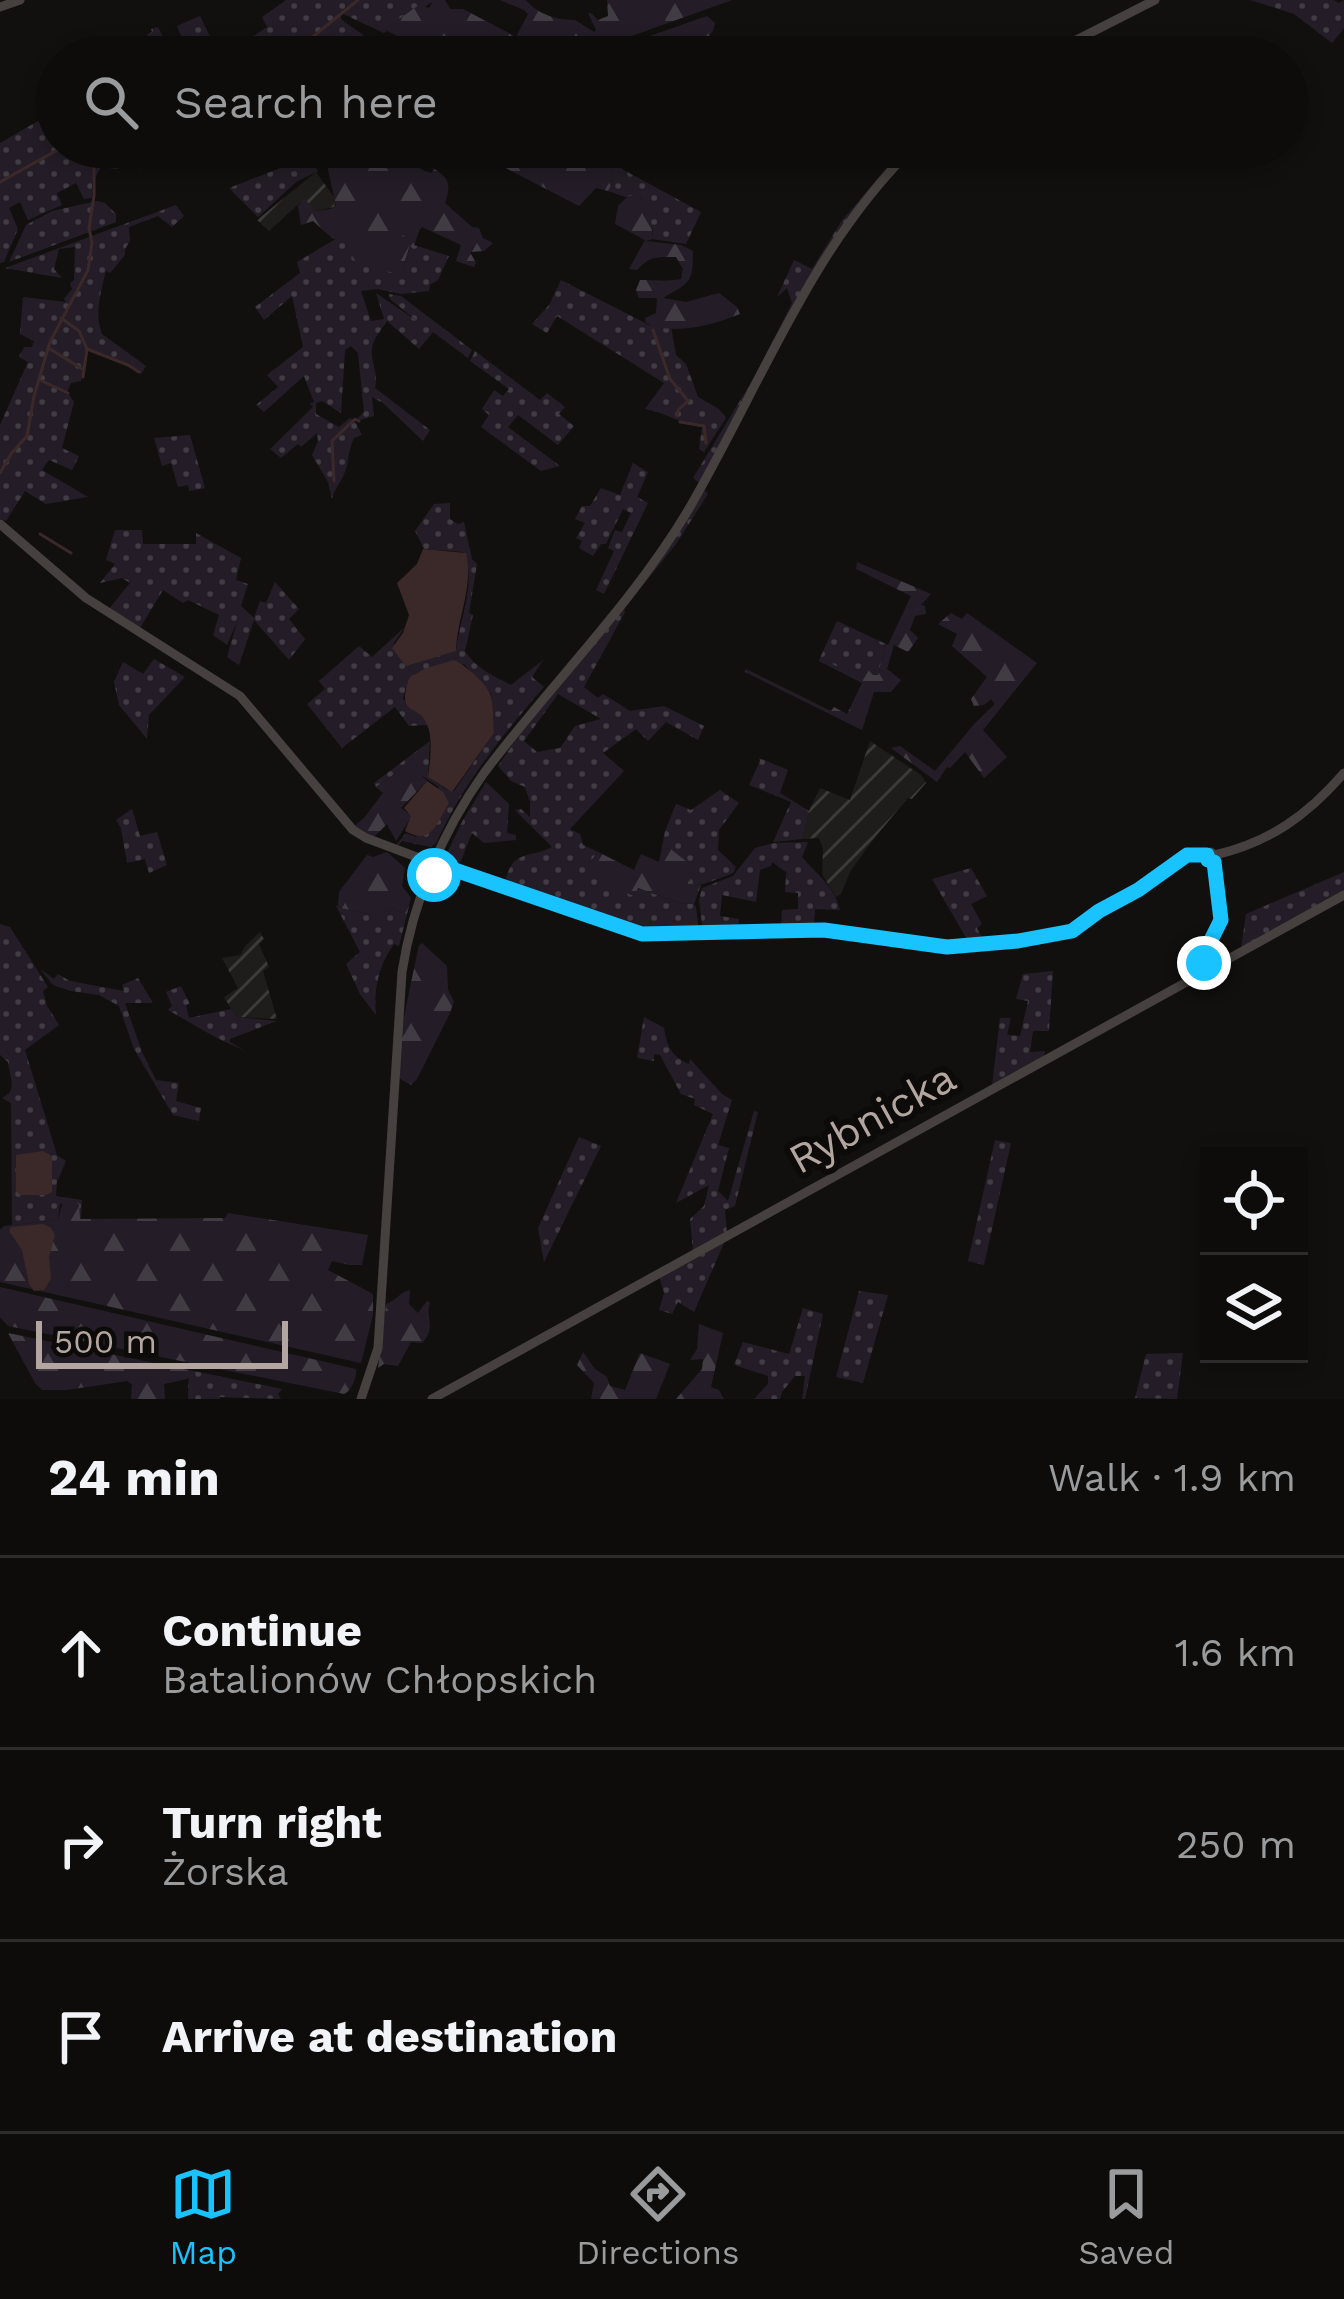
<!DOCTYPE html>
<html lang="en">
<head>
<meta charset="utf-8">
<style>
	:root { --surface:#0d0c0b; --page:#161514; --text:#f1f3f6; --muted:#9a9b9d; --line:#2d2c2c; --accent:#19c3ff }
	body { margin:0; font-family:"Work Sans",sans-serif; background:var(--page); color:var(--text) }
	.controls { position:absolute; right:36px; bottom:36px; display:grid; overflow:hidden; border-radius:0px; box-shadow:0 6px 18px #0003 }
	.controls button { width:108px; height:108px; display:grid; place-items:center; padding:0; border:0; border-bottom:3px solid var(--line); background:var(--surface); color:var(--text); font:60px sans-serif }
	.scale { position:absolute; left:36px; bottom:30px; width:252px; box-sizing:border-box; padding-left:12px; border:6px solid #b3a59f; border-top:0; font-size:33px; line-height:42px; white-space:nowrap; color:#b3a59f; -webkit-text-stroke:9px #0c0b0a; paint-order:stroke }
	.stop { position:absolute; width:36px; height:36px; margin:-27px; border:9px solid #19c3ff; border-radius:50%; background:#fff }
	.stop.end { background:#19c3ff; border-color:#fff; box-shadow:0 3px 12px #0008 }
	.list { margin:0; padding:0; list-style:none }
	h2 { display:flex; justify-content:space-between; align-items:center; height:156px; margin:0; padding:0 48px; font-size:51px }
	h2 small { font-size:39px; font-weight:400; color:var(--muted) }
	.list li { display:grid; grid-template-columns:78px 1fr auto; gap:36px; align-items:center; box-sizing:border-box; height:192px; padding:0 48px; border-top:3px solid var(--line) }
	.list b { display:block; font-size:45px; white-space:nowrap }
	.list p { margin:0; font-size:39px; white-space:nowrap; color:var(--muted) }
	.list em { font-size:39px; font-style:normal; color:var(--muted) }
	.icon { flex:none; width:66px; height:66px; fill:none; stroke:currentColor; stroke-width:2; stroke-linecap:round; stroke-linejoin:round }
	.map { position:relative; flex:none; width:1344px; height:1399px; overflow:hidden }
	.search { position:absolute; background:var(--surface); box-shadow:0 6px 18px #0003; left:36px; right:36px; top:36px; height:132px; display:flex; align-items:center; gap:30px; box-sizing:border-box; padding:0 42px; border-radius:66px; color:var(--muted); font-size:45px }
	.sheet { height:732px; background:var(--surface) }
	nav { display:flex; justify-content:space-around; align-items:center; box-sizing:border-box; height:168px; border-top:3px solid var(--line); background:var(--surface); font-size:33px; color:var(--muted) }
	nav a { display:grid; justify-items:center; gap:6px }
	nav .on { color:var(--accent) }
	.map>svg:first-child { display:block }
</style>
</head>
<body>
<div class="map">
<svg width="1344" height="1399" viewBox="0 0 1344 1399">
	<defs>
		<pattern id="industrial-furrows" width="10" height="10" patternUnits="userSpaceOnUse" patternTransform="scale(3)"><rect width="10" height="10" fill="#1e1d1b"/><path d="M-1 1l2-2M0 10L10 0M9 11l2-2" fill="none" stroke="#3c3b39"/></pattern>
		<pattern id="grass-dots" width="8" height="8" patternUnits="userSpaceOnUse" patternTransform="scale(3)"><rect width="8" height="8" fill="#241d27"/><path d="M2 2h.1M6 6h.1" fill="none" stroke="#413b43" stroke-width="1.8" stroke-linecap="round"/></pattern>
		<pattern id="forest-firs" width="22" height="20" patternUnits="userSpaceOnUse" patternTransform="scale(3)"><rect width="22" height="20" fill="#241d27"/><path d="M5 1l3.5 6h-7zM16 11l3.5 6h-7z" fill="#413b43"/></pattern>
	</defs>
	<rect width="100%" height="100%" fill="#11100f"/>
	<g fill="url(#industrial-furrows)">
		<path d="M316,172L336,200L334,207L315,211L304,199L269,231L257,220Z"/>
		<path d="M870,741L921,775L926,783L912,799L908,798L876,836L851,870L841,894L836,897L822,874L823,849L819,838L802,839L809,811L820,788L850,800Z"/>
		<path d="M260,932L264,939L259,944L269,967L263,971L277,1019L236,1017L224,997L238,988L222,958L240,955L246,945Z"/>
	</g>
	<g fill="url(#grass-dots)" fill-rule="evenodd">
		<path d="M286,0H435L384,33L339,12L342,20L366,37L362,57H222L267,27L262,17Z"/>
		<path d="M1250,0H1334L1339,3L1344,0V28L1332,43L1294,14Z"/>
		<path d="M200,16L220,57H157L147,34L152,32L151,29L158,27L167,44L181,36L177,26Z"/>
		<path d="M57,110V147H167L139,169L137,164L116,169L101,167L92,183V198L84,199L76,183L57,193L62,205L28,220L20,202L9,208L18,229L4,262L0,263V143Z"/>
		<path d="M625,147L622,169L701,212L686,244L652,239L653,231L641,198L625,197L608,191L613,182L611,171Z"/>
		<path d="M904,147H912L844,226L699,483L693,478L755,376L792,303L787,288L777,297L794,260L812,269L841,222Z"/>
		<path d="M309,157L318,171L296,182L258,217L229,188Z"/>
		<path d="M97,201L105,203L116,214V222L9,262L26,225L52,211Z"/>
		<path d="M176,205L184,216L172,227L158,216L129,227L130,241L125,249V255L110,273L106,271C101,291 94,314 102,334L146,366L141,374L128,365L88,350L81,381L71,383L67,392L74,402L62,448L79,456L72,470L49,460L42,470L88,497L46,504L25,491L6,521L0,519V425L28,362L19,357L24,347H32L34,341L20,334L23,297L66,302L64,299L72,289L70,283L74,280L75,247L59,249L54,269L62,278L5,268Z"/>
		<path d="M421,226L414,245L449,256L438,280L430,285L429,291L401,294L378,289L361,291L371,321L384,319L376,293L417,321L390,299L389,294L401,296L472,350L468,358L433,332L419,349L387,321C382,329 373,339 372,348C370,362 379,372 375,388L430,430L423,441L383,403L372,397L374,416L360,420L358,418L364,412L358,353L351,346L345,350L341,413L322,401L316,403V414L339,427L350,418L355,421L362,435L354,438C347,452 349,464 344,474C340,484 335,487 332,499L328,482L312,455L318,441L317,433L301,447L298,444L281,458L270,449L313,407L310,403L314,402L304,376L264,412L256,405L278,387L267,375L303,347L292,296L264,320L255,307L300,273L297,262L339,237L344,236C351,244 351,257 356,266L366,265L396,272L403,267L410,247L402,241V236L406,234H415Z"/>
		<path d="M561,280L649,325L671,327L676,355L686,364L698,397L719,409L726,418L704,452L699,449L702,427C680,424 667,413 645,409L664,383L557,316L547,333L532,324L549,305Z"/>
		<path d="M475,351L540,400L547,393L565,407L559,414L574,426L558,445L518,415L508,427L560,466L541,471L481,427L489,415L482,409L494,390L503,396L509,389L470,361Z"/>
		<path d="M190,435L205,488L189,491L188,485L178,487L171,463L162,466L154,438Z"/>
		<path d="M633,463L648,472L637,497L648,503L604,594L596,590L614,551L608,548L615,530L622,532L631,513L623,509L606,544H601L593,556L579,548L582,541L576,538L585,523L575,519L582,506H590L601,488L620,495Z"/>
		<path d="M703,489L708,494L676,544L624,609L625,612L584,687L598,698L603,694L630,711L664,706L704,726L698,740L666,722L648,741L636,729L603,753L624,771L570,829L580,834L583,845L598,852L588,865L635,895L637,888L680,903L694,904L696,907L699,932H647L504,885C513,848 525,860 552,847L515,810L521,809L530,817V802L525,787L511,781L498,766L519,735L621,608ZM558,694L601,719L575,726L560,748L537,752L524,741Z"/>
		<path d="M450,503V519L458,524L464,522L472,559L477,564L469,613L473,615L465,651C475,668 494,676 511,685L543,660L532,677L544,687C502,735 463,784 436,843L431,847L402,841L398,846L396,845L406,833L416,837L439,787L417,772L402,769L376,787L374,783L430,741L428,777L446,789L454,791L494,733V725L491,694L464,664L409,678L403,699L430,724L428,728L427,725L409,726L395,707L342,748L307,704L325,689L319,681L359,646L372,657L405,627L393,644L429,658L456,651C459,620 478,581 463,552L424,549L415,531L434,504Z"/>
		<path d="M115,530H142L143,544H196V533L241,558L236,580L248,584L241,606L254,618L260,601L266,603L275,582L299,609L289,619L305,639L289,660L254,620L239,665L227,657L237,622L227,645L213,635L219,615L188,600L183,603L163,590L140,628L108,610L130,583L122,578L100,583L115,564L106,560Z"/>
		<path d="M837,621L886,644L878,675L863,680L820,658Z"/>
		<path d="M154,659L185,677L149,715L147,739L119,705L114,682L123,662L143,674Z"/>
		<path d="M759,758L788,770L780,793L809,811L802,839L773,842L791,802L749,785L760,761Z"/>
		<path d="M486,782L509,804L507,833L516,835V840L484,843L472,833L458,868L445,860L446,855L463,820Z"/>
		<path d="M720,790L739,803L719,830L718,850L736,867L733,873C691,889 693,892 659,863L665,831L676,804L691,810Z"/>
		<path d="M132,809L140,836L157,832L167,865L149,873L145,859L127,863L121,828L116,820Z"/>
		<path d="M808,842L802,857C818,876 833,884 840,910L815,909L814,928L781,929L782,910L798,909V893L785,892L786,873L790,875L772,862L771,866L760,870L756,902L722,895L720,916L739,919L738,931L703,932L699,900L702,888L733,876L755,848L774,843Z"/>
		<path d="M971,868L987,896L971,904L982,924L977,928L982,938L968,941L932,879Z"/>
		<path d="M1344,872V892L1241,949L1246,914Z"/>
		<path d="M338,905L341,908L378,916L391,909L407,914L399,946L394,944C379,965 373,989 376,1015L360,994L346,964L360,952L336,906Z"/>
		<path d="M0,924L10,927L48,987L43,991L47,1006L59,1025L25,1050L57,1155L66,1161L57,1182L56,1196L82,1200L81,1219L60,1203L58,1220L12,1225L11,1103L2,1098C18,1091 10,1078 8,1062L0,1055Z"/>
		<path d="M40,969L54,979L58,974L70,981L124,991L122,985L138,978L153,1003H125L142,1052L156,1080L179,1083L176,1101L201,1108L199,1121L173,1115L134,1049L119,1006L99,995L71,991L53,985Z"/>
		<path d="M1053,971L1049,1031H1033L1030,1052L1045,1051L1044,1057L992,1086L1000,1018H1011L1007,1035L1020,1036L1028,1001L1016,999L1023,974Z"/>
		<path d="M181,986L190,1004L186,1005L189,1018L231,1009L236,1017L277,1021L230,1039V1042L245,1051L215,1037L168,1010L172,1006L166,992Z"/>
		<path d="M644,1017L664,1028C667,1046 671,1056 689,1064L690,1059L722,1094L732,1100L718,1145L729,1148L718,1191L728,1201L754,1111L758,1112L735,1206L725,1210L727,1234L693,1252L690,1219L704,1206L709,1185L676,1203L713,1114L694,1105L695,1099L681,1094L660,1055L654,1054V1061L637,1058Z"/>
		<path d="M579,1137L601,1146L544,1262L538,1228Z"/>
		<path d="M995,1140L1011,1143L984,1265L968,1261Z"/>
		<path d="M723,1240L724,1243L694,1312L678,1302L672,1314L659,1310L664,1293L659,1276Z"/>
		<path d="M859,1291L888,1295L863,1383L836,1377Z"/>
		<path d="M803,1308L823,1314L805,1399H802L805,1376H795L782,1392L780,1399H754L768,1384V1376L734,1365L743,1342L789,1354Z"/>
		<path d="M1183,1353L1177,1399L1135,1398L1146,1354Z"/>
		<path d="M189,1370L282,1389L278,1394L281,1399L220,1397L219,1399H188Z"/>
	</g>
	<g fill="url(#forest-firs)">
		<path d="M427,0H445L450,9H463L516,37L528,14L524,10L500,0H526C538,15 558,20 575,20L594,32L596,30L588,13H591L598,20L608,16L607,0H732L573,57H429L423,48L385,30L387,25L392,24L419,5L429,8L432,3Z"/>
		<path d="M707,16L715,23L713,31L696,53L677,57L651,40L643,48V57H590Z"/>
		<path d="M371,147C378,147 385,145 391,147C411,151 411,170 432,173L433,168C450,178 451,185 445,203L472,227L479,228L483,238L493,243L484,251L470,252L476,263L474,267L456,261L461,245L422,227L415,234H406L402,236V241L410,245L402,270C385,277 372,263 356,267L346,238L333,239L313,221L301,225L298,206L304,198L315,211L331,209L336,205L326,161L339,156L357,168Z"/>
		<path d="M508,147H618L615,163L611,171L613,182L608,191L596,188L579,206L500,165Z"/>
		<path d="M628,196H639C647,208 654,224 652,239L646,241L681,245L693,251C693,283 690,282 663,298L686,302L719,293L737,307L740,314C712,325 674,336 646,323L645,318L656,313L657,298H639L636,290L640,280C654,280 668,282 681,279L683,269L676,257C659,257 650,255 637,270L629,269L645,240L615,224L618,206Z"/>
		<path d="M857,562L931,594L921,605L925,606L926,614L915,616L910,630L918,638L908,652L894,645L887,669L901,680L891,692H874L862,730L745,672L746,669L831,711L834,707L847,714L862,683L819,661L820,658L862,679L868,670L873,675H878L886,644L888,645L911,596L856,569Z"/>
		<path d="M951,613L962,619L967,613L1037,663L983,730L1007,757L984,778L965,752L950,768L947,767L937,782L891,748L900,746L935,771L976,722L995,704L991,699L984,705L974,706L971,699L987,677L952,646L957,634L938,624Z"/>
		<path d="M413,766L427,781L401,808L412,816L396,841L387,824L373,838L353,827L364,818L383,793L376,787L402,769Z"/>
		<path d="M668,847L691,865L690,880L686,884L701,885L694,904L680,903L638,888L634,896L605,885L588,865L598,852L634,870L641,854L659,862Z"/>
		<path d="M387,852L405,868L402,886L411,898L407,914L391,909L378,916L341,908L338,905L339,892L367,855L373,857Z"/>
		<path d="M422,943L447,966L448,990L454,1001L450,1013L417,1079L411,1085L397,1077C399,1032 410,989 419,945Z"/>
		<path d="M63,1201L79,1204L80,1219L225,1218L228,1213L368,1235L362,1265H349L332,1261L328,1270L373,1294V1315L361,1363L0,1282V1230L4,1226L58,1220Z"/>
		<path d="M0,1287L356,1369C357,1376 352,1391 344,1394L8,1326L0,1317Z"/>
		<path d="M410,1290L409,1304L418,1313L427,1301L430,1302C425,1320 437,1327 422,1343L411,1342L398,1366L384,1364L378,1368L386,1304C396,1301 400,1292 410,1290Z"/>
		<path d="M699,1324L723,1333L711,1387L719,1390L724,1399H676L702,1369L703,1359L690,1360L697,1349Z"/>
		<path d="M8,1333L188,1370L191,1375L187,1379L164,1384L165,1399H131L132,1384L127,1381L67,1390H42L35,1383Z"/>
		<path d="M583,1352L594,1368L607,1377L610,1386L625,1390L640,1353L670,1364L656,1399H591L594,1383L577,1365Z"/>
	</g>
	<g fill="#3a2928">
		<path d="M423,549L466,553C474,587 457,617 456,651L406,666L392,648L403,633L409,615L397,583L417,564Z"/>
		<path d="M454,660C464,664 486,683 490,694C493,699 494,727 494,733L452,792L428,777C430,762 433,742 428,727C418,700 396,720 409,678L426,668Z"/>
		<path d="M427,781L443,792L449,803C436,824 432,846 405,831L411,816L404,808Z"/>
		<path d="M43,1151L52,1156V1192L46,1195H20L16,1191V1155Z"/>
		<path d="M43,1224L51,1228L55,1235L49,1257L51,1279L44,1290L34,1291L29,1284L22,1250L9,1231L11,1227Z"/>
	</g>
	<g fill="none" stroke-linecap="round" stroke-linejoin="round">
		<g stroke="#3a2928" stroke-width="3">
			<path d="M288,57L358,0"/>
			<path d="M0,182L63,147"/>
			<path d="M61,318L79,331L87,349L128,365L139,372"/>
			<path d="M653,330L670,379L688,401L678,410L677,416"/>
			<path d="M50,349L84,370"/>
			<path d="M83,377L87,349"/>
			<path d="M42,381L68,393"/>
			<path d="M680,422L704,426L706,443"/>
			<path d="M0,473L11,454L27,436L34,396L50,342L88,270L92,243L89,228L94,196V147"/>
			<path d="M334,481L332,441L355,419L359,421"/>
			<path d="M40,534L71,553"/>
		</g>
		<g stroke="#46413e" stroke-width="9">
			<path d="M0,7L20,0"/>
			<path d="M1043,57L1155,0"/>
			<path d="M0,524L86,598L240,696L353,830L366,838L422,859"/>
			<path d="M418,857L642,934L824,930L947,947L1018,941L1072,931L1099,911L1138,890L1187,855H1207L1211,852L1215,855C1270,842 1308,815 1344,773"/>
			<path d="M1207,971L1204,955L1221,920L1215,855"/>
			<path d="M361,1399L378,1348L402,972C413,901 442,832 484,773C549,686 630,607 687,512C759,390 810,247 914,147"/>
			<path d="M432,1399L1344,895"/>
		</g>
	</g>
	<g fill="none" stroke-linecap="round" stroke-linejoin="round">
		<path stroke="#19c3ff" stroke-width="15" d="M434,875L438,866L455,870L642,934L824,930L947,947L1018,941L1072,931L1099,911L1138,890L1187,855H1207L1208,860L1214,862L1221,920L1205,952L1204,963"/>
	</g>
	<g text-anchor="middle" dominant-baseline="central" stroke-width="12" stroke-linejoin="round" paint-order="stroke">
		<g font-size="42" fill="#b3a59f" stroke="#0c0b0a">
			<text transform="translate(872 1118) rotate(-29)">Rybnicka</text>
		</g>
	</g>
</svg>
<div class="controls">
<button><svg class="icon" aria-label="locate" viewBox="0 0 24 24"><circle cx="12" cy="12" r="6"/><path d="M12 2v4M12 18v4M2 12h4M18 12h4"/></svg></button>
<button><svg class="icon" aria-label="layers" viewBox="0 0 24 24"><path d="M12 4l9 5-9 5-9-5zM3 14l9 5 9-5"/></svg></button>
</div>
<div class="scale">500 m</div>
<div class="stop" style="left:434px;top:875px"></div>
<div class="stop end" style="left:1204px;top:963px"></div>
<div class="search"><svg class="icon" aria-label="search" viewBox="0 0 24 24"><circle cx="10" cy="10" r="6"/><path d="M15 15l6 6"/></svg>Search here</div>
</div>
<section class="sheet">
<h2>24 min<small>Walk · 1.9 km</small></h2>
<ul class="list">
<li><svg class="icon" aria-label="ahead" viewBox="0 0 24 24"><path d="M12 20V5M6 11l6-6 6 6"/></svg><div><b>Continue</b><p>Batalionów Chłopskich</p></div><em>1.6 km</em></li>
<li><svg class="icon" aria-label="right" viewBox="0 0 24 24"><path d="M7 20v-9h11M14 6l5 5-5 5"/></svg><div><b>Turn right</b><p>Żorska</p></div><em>250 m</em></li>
<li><svg class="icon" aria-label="arrive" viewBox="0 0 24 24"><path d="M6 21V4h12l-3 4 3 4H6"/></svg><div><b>Arrive at destination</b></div></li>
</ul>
</section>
<nav>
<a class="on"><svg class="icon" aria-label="map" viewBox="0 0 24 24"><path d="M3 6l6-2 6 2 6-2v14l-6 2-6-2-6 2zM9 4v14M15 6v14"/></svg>Map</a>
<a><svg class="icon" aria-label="directions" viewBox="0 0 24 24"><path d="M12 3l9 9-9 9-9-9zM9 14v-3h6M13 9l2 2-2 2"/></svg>Directions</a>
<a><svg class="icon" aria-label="saved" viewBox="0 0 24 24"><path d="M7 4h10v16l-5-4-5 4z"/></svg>Saved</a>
</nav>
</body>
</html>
